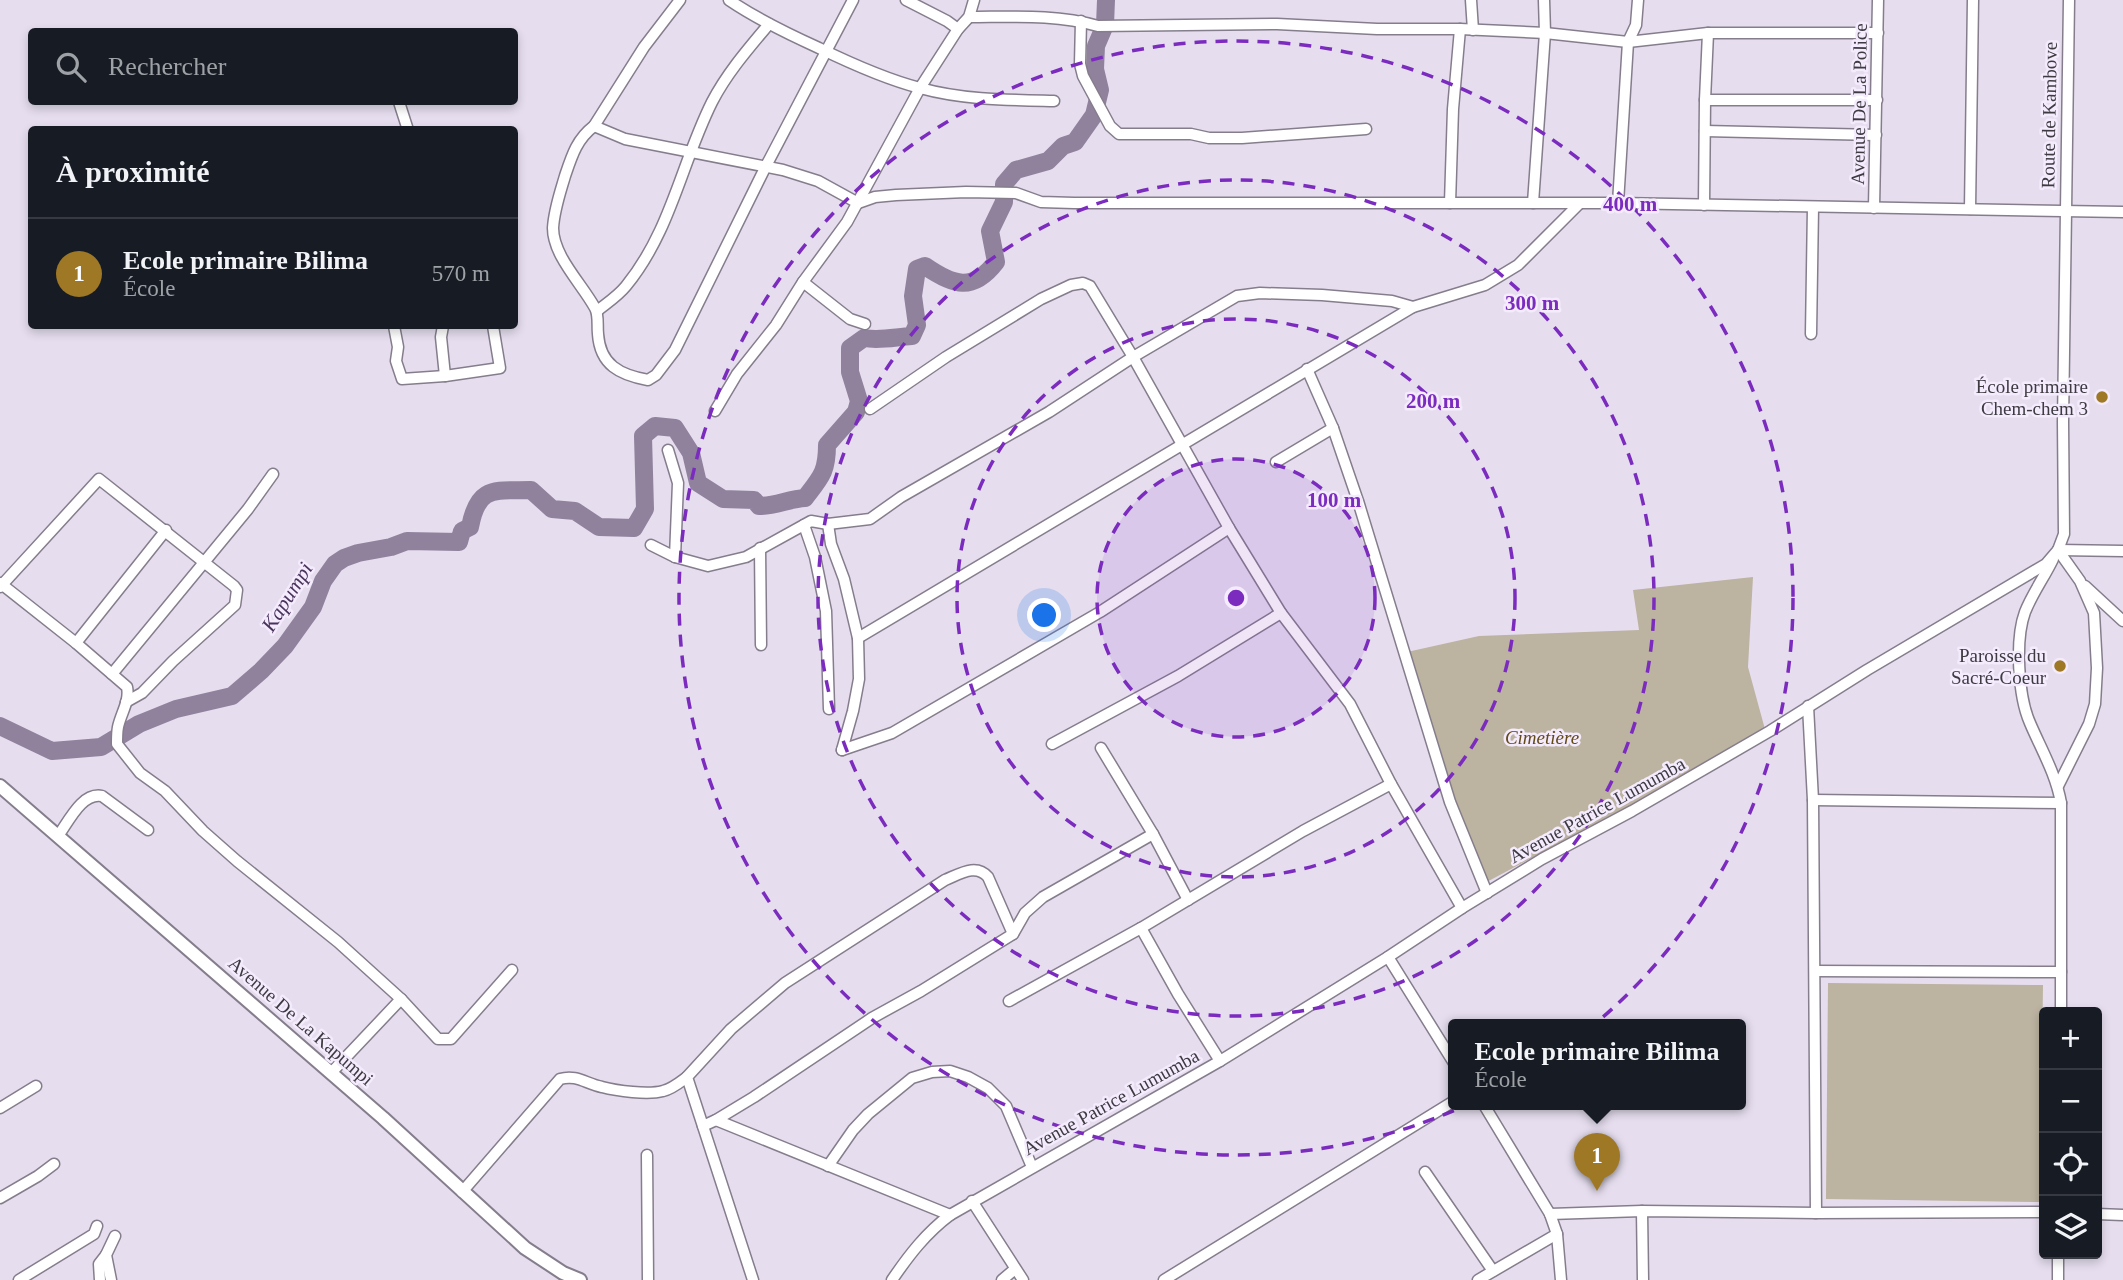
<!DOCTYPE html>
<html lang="fr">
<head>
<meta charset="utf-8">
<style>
	:root { --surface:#171b24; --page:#20242c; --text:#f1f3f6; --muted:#9ea1a6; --line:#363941; --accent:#9e7825 }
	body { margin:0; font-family:"Times New Roman",serif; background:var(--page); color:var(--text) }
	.controls { position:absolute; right:21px; bottom:21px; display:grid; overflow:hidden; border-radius:7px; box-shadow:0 4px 10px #0003 }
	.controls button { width:63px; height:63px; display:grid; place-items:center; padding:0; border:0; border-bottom:2px solid var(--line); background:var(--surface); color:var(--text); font:35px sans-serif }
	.you { position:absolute; left:1045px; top:616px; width:24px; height:24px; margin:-18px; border:5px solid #fff; border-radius:50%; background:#1a73e8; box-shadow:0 0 0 10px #1a73e833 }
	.badge { display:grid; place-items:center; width:46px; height:46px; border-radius:50%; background:var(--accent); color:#fff; font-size:23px; font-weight:700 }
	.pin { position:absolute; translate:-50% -58px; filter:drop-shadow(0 2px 4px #0008) }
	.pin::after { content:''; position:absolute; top:37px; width:24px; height:21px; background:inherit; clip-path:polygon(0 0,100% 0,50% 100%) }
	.popup { position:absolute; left:1448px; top:1019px; width:298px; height:91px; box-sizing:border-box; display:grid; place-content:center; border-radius:7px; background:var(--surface); filter:drop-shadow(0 2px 5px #0005); font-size:23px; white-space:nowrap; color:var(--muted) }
	.popup b { font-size:26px; color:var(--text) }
	.popup::after { content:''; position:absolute; left:50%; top:100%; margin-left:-14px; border:14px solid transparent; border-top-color:var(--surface) }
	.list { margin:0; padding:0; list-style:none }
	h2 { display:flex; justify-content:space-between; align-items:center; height:91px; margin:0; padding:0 28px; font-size:30px }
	h2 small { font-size:23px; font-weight:400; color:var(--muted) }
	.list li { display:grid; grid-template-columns:46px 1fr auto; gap:21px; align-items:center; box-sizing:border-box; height:112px; padding:0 28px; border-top:2px solid var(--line) }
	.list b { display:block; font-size:26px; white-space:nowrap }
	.list p { margin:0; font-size:23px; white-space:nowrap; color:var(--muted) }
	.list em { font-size:23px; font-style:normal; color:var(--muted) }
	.icon { flex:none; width:38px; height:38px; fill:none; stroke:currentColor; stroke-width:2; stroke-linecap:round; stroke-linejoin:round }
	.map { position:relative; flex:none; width:2123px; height:1280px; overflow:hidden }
	.search { position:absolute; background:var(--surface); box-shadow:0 4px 10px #0003; left:28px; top:28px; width:490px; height:77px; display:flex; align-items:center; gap:18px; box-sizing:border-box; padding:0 24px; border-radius:7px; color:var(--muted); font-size:26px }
	.panel { position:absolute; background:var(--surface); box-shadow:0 4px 10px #0003; left:28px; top:126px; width:490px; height:203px; border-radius:7px }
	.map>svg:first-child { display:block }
</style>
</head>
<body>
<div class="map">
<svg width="2123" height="1280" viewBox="0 0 2123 1280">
	<rect width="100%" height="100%" fill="#e6deef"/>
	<g fill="#bcb3a1">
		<path d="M1753,577L1748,667L1766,733L1483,884L1407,652L1479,636L1639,630L1633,590Z"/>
		<path d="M1828,983L2043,985L2040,1202L1826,1199Z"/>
	</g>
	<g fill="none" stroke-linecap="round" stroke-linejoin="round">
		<path stroke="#90829d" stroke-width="18" d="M0,726L52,751L101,747L139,724L176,709L232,696L261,671L285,646L313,607L323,581L335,564L344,558L358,553L391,547L407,541L459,542L462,531L470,527C478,485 494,491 531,490L552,509L575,511L599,527L634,528L645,509L643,436L655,426L675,428L691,453L698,483L723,499L754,500L759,506C775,506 789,499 805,498C821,477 827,472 827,445L856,412L859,401L850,372V348L864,338C880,341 895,337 912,336L917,325L913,296L917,269L925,266C954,286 973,292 996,262L990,231L1004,202V184L1016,170L1048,161L1063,146L1075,142L1094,115L1100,90L1095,69L1096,46L1105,25L1106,0"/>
		<g stroke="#857d8c" stroke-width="13">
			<g id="minor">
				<path d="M680,0L644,47L594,126C577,139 572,155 565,176C560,193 554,210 553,228C553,256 582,284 595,308C599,315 597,325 598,334C600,365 620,375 648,380L656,375L675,350L766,166L853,0"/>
				<path d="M729,0C757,19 788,34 819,48C852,64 885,79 920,88C963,100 1009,100 1054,101"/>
				<path d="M906,0L947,21L958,29"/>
				<path d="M1471,0L1473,30"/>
				<path d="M969,17C1012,17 1056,14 1098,26L1277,24L1377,29H1460L1545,33L1628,42L1708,33H1878"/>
				<path d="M1081,21L1080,64L1083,76L1110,126L1119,134H1191L1209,138H1242L1366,129"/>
				<path d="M1705,100H1877"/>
				<path d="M399,102L408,130"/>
				<path d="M594,126L625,139L783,170L818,181L858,203L875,197L896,195L966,192L1016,193L1041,202L1074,203H1618L2123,212"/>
				<path d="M1705,131L1876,135"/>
				<path d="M1450,203L1453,109L1460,29"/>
				<path d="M1533,203L1545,33L1544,0"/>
				<path d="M1618,203L1628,42L1636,25L1638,0"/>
				<path d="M1704,205L1705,100L1708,33"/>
				<path d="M1874,208L1878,0"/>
				<path d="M1970,209L1973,0"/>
				<path d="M803,282L850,319L865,324"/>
				<path d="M597,311C607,303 618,296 626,286C671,231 681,164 712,102C727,73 748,49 769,24"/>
				<path d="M394,326L398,347L396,361L402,379L445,376L500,368L493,326"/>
				<path d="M443,326L441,337L445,376"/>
				<path d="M1811,334L1813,207"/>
				<path d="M1307,369L1333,428L1358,501L1450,802L1487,893"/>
				<path d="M870,409L946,357L1041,299L1071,285L1083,283L1090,286L1133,357L1229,528L1281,613L1350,704L1391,784L1462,908"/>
				<path d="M715,411L737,374L776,325L803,282L847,222L920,88L958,29L969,17L974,0"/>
				<path d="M668,450L678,483L675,557"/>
				<path d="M1276,462L1333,428"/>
				<path d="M828,524L831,544L844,579L858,638L859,679L853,711L842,750"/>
				<path d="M804,525L815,557L826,611L829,709"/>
				<path d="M651,545L675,557L708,566L746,557L811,521L828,524L870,519L901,497L1049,412L1133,357L1237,296L1260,293L1322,295L1392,301L1413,307"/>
				<path d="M760,548L761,645"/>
				<path d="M2058,550L2080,581L2094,613L2097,668L2095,704L2089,724L2058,786"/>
				<path d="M2058,550L2123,551"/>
				<path d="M2053,559C2045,576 2032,594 2025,612C2015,639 2018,696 2030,723C2041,749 2056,774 2061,803V1012"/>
				<path d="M0,583L76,643L127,687C130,701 121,713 118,727C117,732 117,738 117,744L140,773L165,791L203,831L237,861L338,942L401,999L438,1039H451L512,970"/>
				<path d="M2085,586L2123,621"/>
				<path d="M0,587L99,479L234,586L237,590L235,605L173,661L142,693L126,702"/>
				<path d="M858,638L1413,307L1485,285L1518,265L1579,204"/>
				<path d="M76,643L166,530"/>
				<path d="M112,674L248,509L273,474"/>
				<path d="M1808,706L1813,800L1816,1213"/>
				<path d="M1052,744L1178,676L1281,613"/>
				<path d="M1101,748L1153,834L1188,900"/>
				<path d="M842,750L892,733L1100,612L1229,528"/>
				<path d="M1813,800L2061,803"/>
				<path d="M58,836C69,821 82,792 102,796L148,830"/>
				<path d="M1141,928L1178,994L1220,1061"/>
				<path d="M1388,957L1454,1063"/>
				<path d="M1815,971L2061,972"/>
				<path d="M1009,1001L1141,928L1303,831L1391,784"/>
				<path d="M331,1073L401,999"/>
				<path d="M1484,1105L1550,1214L1557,1234L1561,1280"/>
				<path d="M0,1108L36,1086"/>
				<path d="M716,1120L950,1215"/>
				<path d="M703,1126L716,1120L754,1097L872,1018L921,991L1013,934L1025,913L1043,897L1153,834"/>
				<path d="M647,1155L648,1280"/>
				<path d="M828,1166L853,1130L868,1114L912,1078L932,1072L950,1071L968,1077L988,1088L1006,1106L1032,1167"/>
				<path d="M1425,1172L1493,1271"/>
				<path d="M462,1192L560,1079C577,1074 586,1084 602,1087C617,1091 648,1095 663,1091C672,1089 679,1083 687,1077"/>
				<path d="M0,1198L38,1176L54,1164"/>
				<path d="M972,1201L1023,1280"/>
				<path d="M1642,1211L1643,1280"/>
				<path d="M1550,1214L1642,1211L1816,1213L2044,1212"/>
				<path d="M2097,1214L2123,1215"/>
				<path d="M19,1280L94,1234L97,1226"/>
				<path d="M100,1280L99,1264L106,1255"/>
				<path d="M111,1280L106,1255L115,1236"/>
				<path d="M753,1280L687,1077L731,1029L785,983L945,880C960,874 976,863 988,877L1013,934"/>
				<path d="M892,1280C909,1255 926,1233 950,1215L1220,1061L1388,957L1462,908L1542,859L1632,811L1770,731L1867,670L2046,564L2058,550L2064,534L2063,422L2069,0"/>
				<path d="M1002,1280L1015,1269"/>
				<path d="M1164,1280L1454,1101"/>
				<path d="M1478,1280L1557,1234"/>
				<path d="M2058,1280V1254"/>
			</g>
		</g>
		<g stroke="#857d8c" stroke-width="16">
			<path id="major" d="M0,786L383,1118L525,1248L563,1273L580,1280"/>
		</g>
		<use href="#minor" stroke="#fff" stroke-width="10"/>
		<use href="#major" stroke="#fff" stroke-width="12"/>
	</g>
	<circle cx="1236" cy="598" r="139" fill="#7b2cbf" fill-opacity=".12"/>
	<g fill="none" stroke="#7b2cbf" stroke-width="3.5" stroke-dasharray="12 9">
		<circle cx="1236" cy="598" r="139"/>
		<circle cx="1236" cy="598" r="279"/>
		<circle cx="1236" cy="598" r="418"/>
		<circle cx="1236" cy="598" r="557"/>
	</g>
	<g fill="#9e7825" stroke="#f4ebfd" stroke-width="2.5">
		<circle cx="2102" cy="397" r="7"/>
		<circle cx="2060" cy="666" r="7"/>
	</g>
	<g text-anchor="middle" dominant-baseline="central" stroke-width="5" stroke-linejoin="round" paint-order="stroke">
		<g font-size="19" fill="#3d3a41" stroke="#f4ebfd">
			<text transform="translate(1859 104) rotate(-89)">Avenue De La Police</text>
			<text transform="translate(2049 115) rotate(-89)">Route de Kambove</text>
			<text transform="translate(1597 810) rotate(-29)">Avenue Patrice Lumumba</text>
			<text transform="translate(301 1021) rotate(41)">Avenue De La Kapumpi</text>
			<text transform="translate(1111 1102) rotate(-29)">Avenue Patrice Lumumba</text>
		</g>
		<g font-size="19" fill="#3d3a41" stroke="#f4ebfd" text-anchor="end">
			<text x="2088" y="386">École primaire<tspan x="2088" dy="22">Chem-chem 3</tspan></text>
			<text x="2046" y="655">Paroisse du<tspan x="2046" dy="22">Sacré-Coeur</tspan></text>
		</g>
		<g font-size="19" font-style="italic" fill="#614918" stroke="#f4ebfd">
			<text x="1542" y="737">Cimetière</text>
		</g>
		<g font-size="21" font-style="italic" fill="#4a345c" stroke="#f4ebfd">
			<text transform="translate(287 597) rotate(-58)">Kapumpi</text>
		</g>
	</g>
	<circle cx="1236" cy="598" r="10" fill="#7b2cbf" stroke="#f4ebfd" stroke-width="3.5"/>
	<g font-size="21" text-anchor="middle" font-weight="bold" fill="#7b2cbf" stroke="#f4ebfd" stroke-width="5" stroke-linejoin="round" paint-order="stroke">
		<text x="1630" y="211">400 m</text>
		<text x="1532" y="310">300 m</text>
		<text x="1433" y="408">200 m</text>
		<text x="1334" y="507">100 m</text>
	</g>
</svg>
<div class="controls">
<button>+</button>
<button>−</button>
<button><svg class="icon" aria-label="locate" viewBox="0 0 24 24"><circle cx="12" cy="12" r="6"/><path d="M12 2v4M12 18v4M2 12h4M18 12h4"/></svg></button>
<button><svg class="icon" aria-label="layers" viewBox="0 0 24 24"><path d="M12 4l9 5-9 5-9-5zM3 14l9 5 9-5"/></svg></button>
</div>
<div class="you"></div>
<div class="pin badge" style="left:1597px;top:1191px">1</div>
<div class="popup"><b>Ecole primaire Bilima</b>École</div>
<div class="search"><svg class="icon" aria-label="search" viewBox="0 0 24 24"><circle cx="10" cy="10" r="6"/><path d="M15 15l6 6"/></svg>Rechercher</div>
<section class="panel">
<h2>À proximité<small></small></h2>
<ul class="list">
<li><span class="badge">1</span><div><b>Ecole primaire Bilima</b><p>École</p></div><em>570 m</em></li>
</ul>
</section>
</div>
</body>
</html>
